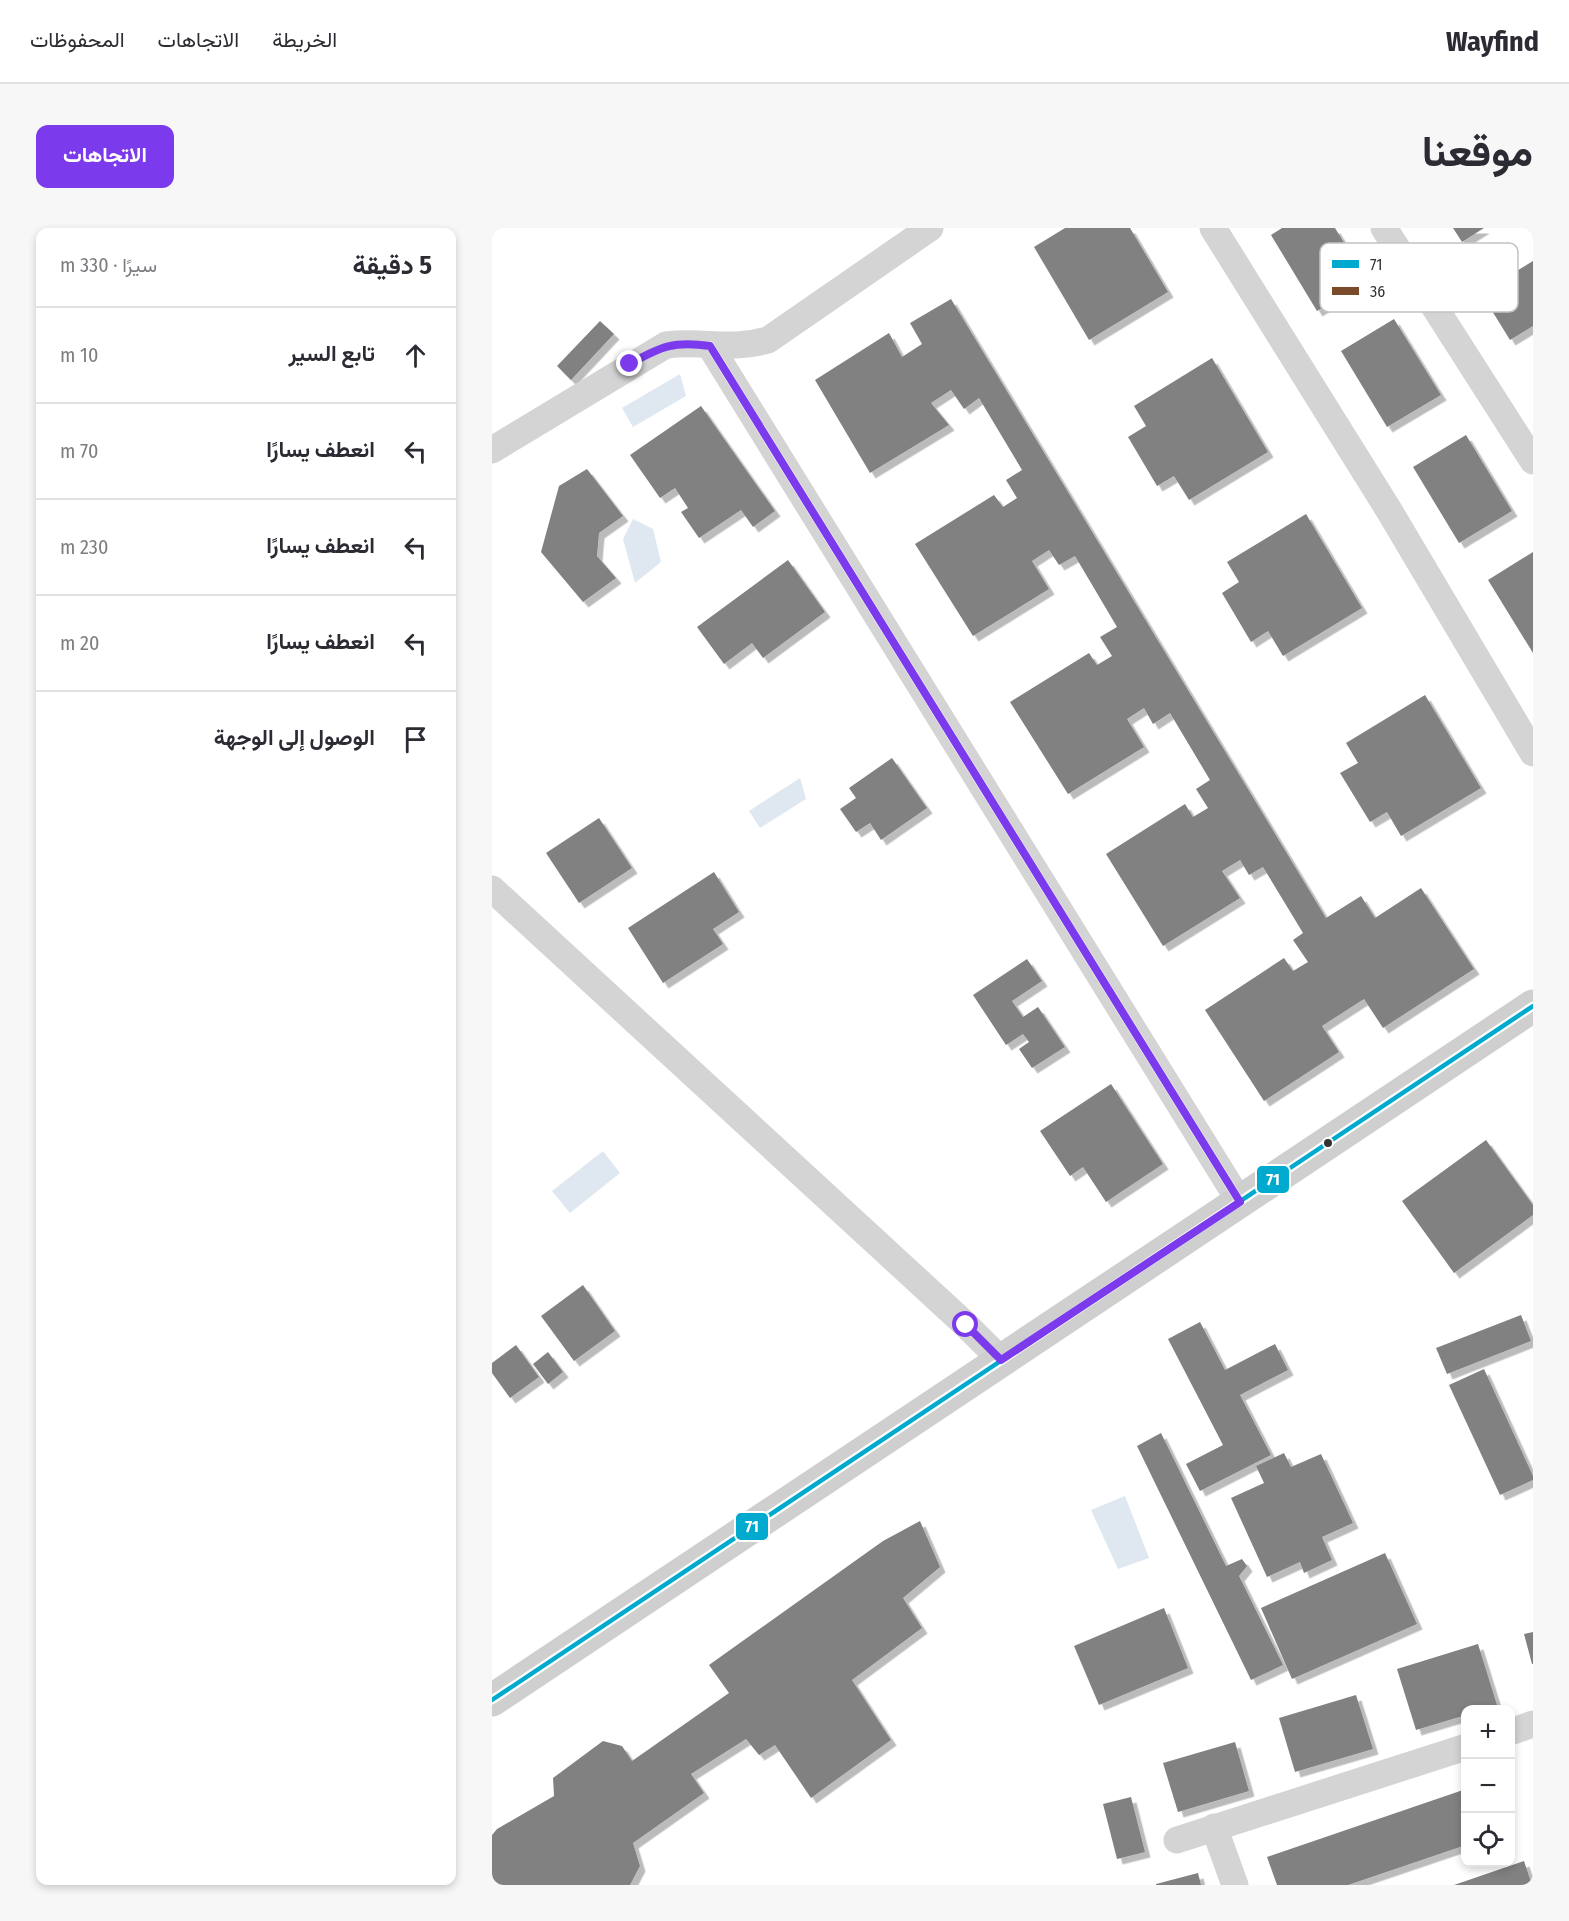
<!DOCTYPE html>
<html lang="ar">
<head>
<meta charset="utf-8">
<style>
	:root { --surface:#fff; --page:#f7f7f7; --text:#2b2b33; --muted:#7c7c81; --line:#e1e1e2; --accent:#7c3aed }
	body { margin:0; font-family:"Fira Sans Condensed",Vazirmatn,sans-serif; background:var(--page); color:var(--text); direction:rtl }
	.controls { position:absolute; right:18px; bottom:18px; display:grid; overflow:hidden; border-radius:12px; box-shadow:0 3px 9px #0003 }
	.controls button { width:54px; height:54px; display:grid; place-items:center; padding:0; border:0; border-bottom:2px solid var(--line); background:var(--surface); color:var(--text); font:30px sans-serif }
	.stop { position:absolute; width:18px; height:18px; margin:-14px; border:4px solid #7c3aed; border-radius:50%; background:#fff }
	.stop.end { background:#7c3aed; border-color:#fff; box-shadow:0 2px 6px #0008 }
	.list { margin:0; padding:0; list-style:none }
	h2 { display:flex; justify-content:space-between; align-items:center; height:78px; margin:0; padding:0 24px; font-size:26px }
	h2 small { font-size:20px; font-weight:400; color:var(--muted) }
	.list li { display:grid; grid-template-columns:39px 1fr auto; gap:18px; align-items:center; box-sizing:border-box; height:96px; padding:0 24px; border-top:2px solid var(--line) }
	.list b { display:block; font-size:22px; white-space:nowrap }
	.list em { font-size:20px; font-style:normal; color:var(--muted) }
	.icon { flex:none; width:33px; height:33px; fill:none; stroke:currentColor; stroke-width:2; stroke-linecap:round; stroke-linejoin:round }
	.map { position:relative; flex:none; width:1041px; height:1657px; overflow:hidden; direction:ltr; border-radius:12px }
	header { display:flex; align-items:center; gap:36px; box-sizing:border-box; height:84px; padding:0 30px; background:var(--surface); border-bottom:2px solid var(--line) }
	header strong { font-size:28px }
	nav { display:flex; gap:33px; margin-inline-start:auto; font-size:21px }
	.intro { display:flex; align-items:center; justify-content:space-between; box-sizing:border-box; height:144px; padding:0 36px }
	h1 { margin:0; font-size:42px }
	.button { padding:15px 27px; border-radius:12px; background:var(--accent); color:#fff; font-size:21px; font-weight:700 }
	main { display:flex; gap:36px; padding:0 36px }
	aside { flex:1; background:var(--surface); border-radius:12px; box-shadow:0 3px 9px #0003 }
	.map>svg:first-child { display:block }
</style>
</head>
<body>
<header>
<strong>Wayfind</strong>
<nav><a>الخريطة</a><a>الاتجاهات</a><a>المحفوظات</a></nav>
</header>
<div class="intro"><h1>موقعنا</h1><a class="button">الاتجاهات</a></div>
<main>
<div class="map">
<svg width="1041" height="1657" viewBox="0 0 1041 1657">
	<defs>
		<filter id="shadow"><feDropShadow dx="5.5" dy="5.5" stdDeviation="0" flood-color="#0004"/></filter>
	</defs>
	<rect width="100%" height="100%" fill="#fff"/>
	<g fill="#dfe8f1">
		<path d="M188,146L194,168L141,199L130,180Z"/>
		<path d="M141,291L161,301L169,334L143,355L131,311Z"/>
		<path d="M308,550L314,571L268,600L257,583Z"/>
		<path d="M111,923L128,945L78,985L60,963Z"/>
		<path d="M633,1268L657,1330L626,1341L599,1282Z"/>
	</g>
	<g fill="#818181" filter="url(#shadow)">
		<path d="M573,0H638L676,64L597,112L542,19Z"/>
		<path d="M790,0H843L875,52L825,83L779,7Z"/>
		<path d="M961,0H992L970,14Z"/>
		<path d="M1041,33V98L1018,112L989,65Z"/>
		<path d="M459,71L834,690L869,668L883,690L929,660L982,741L891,800L872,771L830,798L847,824L772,873L713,782L792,730L801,743L816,734L801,712L811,705L771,639L757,647L748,632L730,643L748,670L671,718L614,626L693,576L701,589L716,580L704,561L718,552L678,485L661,496L652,480L635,491L652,519L576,566L518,474L597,425L605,437L620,428L608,409L625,399L583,328L567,337L557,322L540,333L557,361L481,408L423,316L502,267L511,279L525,270L514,252L530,242L487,170L472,181L459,162L439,175L457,197L378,245L323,152L397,105L410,129L430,116L418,95Z"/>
		<path d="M902,91L949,167L895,199L849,123Z"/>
		<path d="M108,93L122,106L79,152L65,138Z"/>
		<path d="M720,130L776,224L697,272L682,248L665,258L636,209L654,198L642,178Z"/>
		<path d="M209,178L283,283L261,299L249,282L207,310L189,284L196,280L183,260L168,270L138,227Z"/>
		<path d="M974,207L1020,283L967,315L921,239Z"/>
		<path d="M95,241L131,288L107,305L105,328L124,350L91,374L49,324L67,258Z"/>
		<path d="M814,286L870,380L791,428L776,403L759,414L730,365L747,354L735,334Z"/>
		<path d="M1041,324V425L996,352Z"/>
		<path d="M296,332L333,384L271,430L260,415L232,436L205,399Z"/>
		<path d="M933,467L989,560L909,608L895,584L878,594L848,545L866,535L854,515Z"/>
		<path d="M400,530L435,580L389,612L378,595L364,604L348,581L364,570L357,560Z"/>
		<path d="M107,590L140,640L87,675L54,625Z"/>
		<path d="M222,644L247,684L221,701L231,716L171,755L136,700Z"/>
		<path d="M535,731L550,753L520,773L531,789L546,779L573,819L540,840L527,821L537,814L531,806L514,817L481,767Z"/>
		<path d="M619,856L671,936L614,974L591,939L578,948L548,903Z"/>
		<path d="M994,912L1041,977V987L962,1045L910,973Z"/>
		<path d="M91,1057L123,1103L82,1133L49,1088Z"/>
		<path d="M1029,1087L1039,1113L955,1146L944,1120Z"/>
		<path d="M708,1094L733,1142L783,1116L796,1142L748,1167L779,1227L708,1263L694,1236L731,1217L676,1111Z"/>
		<path d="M24,1117L47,1149L18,1170L0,1145V1135Z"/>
		<path d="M56,1124L71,1144L56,1156L41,1136Z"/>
		<path d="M992,1141L1041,1248V1252L1008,1267L957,1157Z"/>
		<path d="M669,1205L734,1338L750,1331L755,1338L747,1348L791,1437L759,1452L645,1218Z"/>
		<path d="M792,1225L799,1239L829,1226L861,1295L830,1309L840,1332L812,1345L808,1334L775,1349L739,1270L772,1255L764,1238Z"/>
		<path d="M428,1293L448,1339L411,1370L430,1400L360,1452L399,1512L319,1570L283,1517L267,1527L254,1511L199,1546L212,1565L141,1615L148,1638L138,1657H0V1607L5,1601L62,1568L61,1550L111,1513L130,1518L140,1533L237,1465L217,1437L391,1313Z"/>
		<path d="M893,1325L925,1396L800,1451L769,1380Z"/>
		<path d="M672,1380L696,1440L607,1477L582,1418Z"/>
		<path d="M1041,1404V1436H1040L1032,1406Z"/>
		<path d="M986,1416L1005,1477L991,1482H974V1487L924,1502L905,1441Z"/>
		<path d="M864,1467L881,1521L803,1544L787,1490Z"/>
		<path d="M743,1514L757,1563L686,1584L671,1535Z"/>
		<path d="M974,1561V1617L856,1657H785L775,1629Z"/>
		<path d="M639,1569L653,1624L625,1631L611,1576Z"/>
		<path d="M1032,1633L1040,1657H962Z"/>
		<path d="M706,1645L709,1657H664V1656Z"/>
	</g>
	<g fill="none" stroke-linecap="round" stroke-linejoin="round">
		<g stroke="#d4d4d4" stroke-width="27">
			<path d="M721,0L898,284L1041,525"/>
			<path d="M892,0L1041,233"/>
			<path d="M218,118L748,974"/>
			<path d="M0,222L174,117C211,112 237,123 276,112L438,0"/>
			<path d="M0,661L474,1097L509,1132"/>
			<path d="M1018,1504L1041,1496"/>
			<path d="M722,1599L743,1657"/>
			<path d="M685,1612L974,1519"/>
		</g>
		<path stroke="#cfcfcf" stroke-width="33" d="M0,1472L1041,778"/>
		<g stroke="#fff" stroke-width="9">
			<path id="bus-1" d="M0,1472L1041,778"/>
		</g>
		<g stroke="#fff" stroke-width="9">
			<path id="bus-2" d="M218,118L748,974"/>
		</g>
		<use href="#bus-1" stroke="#00a9ce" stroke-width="4.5"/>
		<use href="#bus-2" stroke="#7a4b2a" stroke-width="4.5"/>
	</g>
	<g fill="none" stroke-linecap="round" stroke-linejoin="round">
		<path stroke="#7c3aed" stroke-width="8" d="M138,136C169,118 182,113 218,118L748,974L509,1132L474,1097"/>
	</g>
	<circle fill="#333" stroke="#fff" stroke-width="2" cx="836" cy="915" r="5"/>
	<rect x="828" y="15" width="198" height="69" rx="9" fill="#fff" stroke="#c2c2c2" stroke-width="1.5"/>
	<rect x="840" y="32" width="27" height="8" fill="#00a9ce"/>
	<rect x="840" y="59" width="27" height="8" fill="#7a4b2a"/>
	<g font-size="16" fill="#333">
		<text x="878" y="42">71</text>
		<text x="878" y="69">36</text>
	</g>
	<g stroke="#fff" stroke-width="2">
		<rect x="764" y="937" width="34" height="29" rx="6" fill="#00a9ce"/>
		<rect x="243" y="1284" width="34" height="29" rx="6" fill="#00a9ce"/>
	</g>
	<g font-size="16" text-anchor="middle" font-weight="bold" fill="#fff">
		<text x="781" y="957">71</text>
		<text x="260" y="1304">71</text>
	</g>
</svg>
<div class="controls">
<button>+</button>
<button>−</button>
<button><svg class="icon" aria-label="locate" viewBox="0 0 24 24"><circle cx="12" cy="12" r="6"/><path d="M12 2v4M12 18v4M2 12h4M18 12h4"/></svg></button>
</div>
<div class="stop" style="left:474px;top:1097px"></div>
<div class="stop end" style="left:138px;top:136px"></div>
</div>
<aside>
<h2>5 دقيقة<small>سيرًا · 330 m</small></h2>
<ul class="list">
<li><svg class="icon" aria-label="ahead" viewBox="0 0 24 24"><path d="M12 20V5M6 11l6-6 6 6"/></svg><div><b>تابع السير</b></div><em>10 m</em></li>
<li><svg class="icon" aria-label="left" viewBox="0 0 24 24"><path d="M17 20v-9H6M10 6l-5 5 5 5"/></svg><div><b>انعطف يسارًا</b></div><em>70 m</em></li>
<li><svg class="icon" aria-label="left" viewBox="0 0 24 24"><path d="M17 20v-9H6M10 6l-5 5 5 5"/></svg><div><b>انعطف يسارًا</b></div><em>230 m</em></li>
<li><svg class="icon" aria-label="left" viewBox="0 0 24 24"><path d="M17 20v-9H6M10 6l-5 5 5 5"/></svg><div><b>انعطف يسارًا</b></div><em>20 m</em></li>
<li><svg class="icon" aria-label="arrive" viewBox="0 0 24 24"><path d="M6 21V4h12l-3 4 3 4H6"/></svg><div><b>الوصول إلى الوجهة</b></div></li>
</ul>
</aside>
</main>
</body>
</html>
